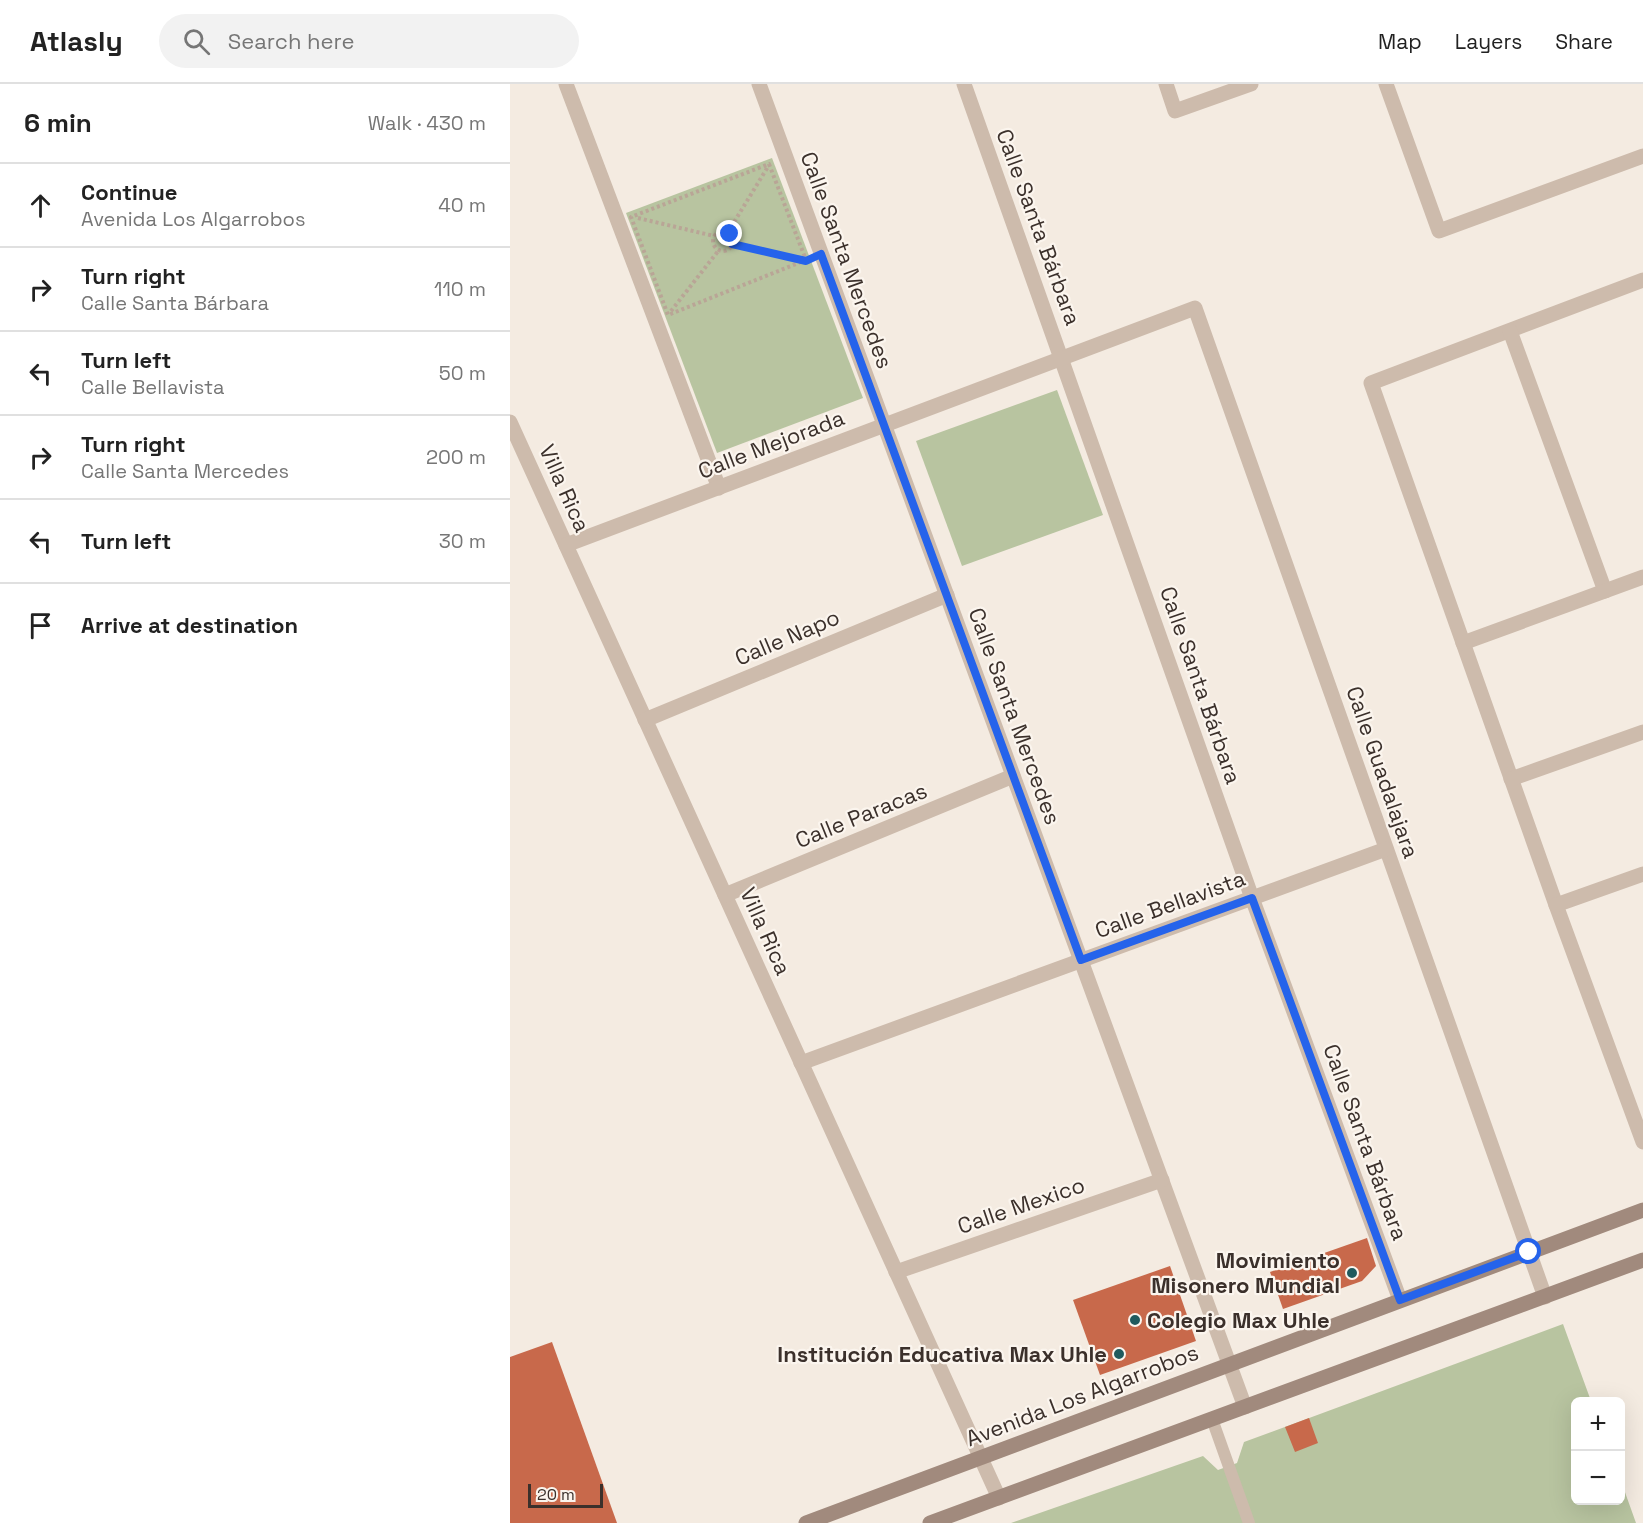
<!DOCTYPE html>
<html lang="en">
<head>
<meta charset="utf-8">
<style>
	:root { --surface:#fff; --page:#f2f2f2; --text:#222; --muted:#767676; --line:#e0e0e0 }
	body { margin:0; font-family:"Space Grotesk",sans-serif; background:var(--page); color:var(--text) }
	.controls { position:absolute; right:18px; bottom:18px; display:grid; overflow:hidden; border-radius:9px; box-shadow:0 6px 24px #0002 }
	.controls button { width:54px; height:54px; display:grid; place-items:center; padding:0; border:0; border-bottom:2px solid var(--line); background:var(--surface); color:var(--text); font:30px sans-serif }
	.scale { position:absolute; left:18px; bottom:15px; width:75px; box-sizing:border-box; padding-left:6px; border:3px solid #3b302b; border-top:0; font-size:16px; line-height:21px; white-space:nowrap; color:#3b302b; -webkit-text-stroke:4px #fbf5ee; paint-order:stroke }
	.stop { position:absolute; width:18px; height:18px; margin:-14px; border:4px solid #2563eb; border-radius:50%; background:#fff }
	.stop.end { background:#2563eb; border-color:#fff; box-shadow:0 2px 6px #0008 }
	.list { margin:0; padding:0; list-style:none }
	h2 { display:flex; justify-content:space-between; align-items:center; height:78px; margin:0; padding:0 24px; font-size:26px }
	h2 small { font-size:20px; font-weight:400; color:var(--muted) }
	.list li { display:grid; grid-template-columns:39px 1fr auto; gap:18px; align-items:center; box-sizing:border-box; height:84px; padding:0 24px; border-top:2px solid var(--line) }
	.list b { display:block; font-size:22px; white-space:nowrap }
	.list p { margin:0; font-size:20px; white-space:nowrap; color:var(--muted) }
	.list em { font-size:20px; font-style:normal; color:var(--muted) }
	.icon { flex:none; width:33px; height:33px; fill:none; stroke:currentColor; stroke-width:2; stroke-linecap:round; stroke-linejoin:round }
	.map { position:relative; flex:none; width:1133px; height:1439px; overflow:hidden }
	header { display:flex; align-items:center; gap:36px; box-sizing:border-box; height:84px; padding:0 30px; background:var(--surface); border-bottom:2px solid var(--line) }
	header strong { font-size:28px }
	nav { display:flex; gap:33px; margin-inline-start:auto; font-size:21px }
	.search { width:420px; height:54px; background:var(--page); display:flex; align-items:center; gap:15px; box-sizing:border-box; padding:0 21px; border-radius:33px; color:var(--muted); font-size:22px }
	main { display:flex }
	aside { flex:1; background:var(--surface) }
	.map>svg:first-child { display:block }
</style>
</head>
<body>
<header>
<strong>Atlasly</strong>
<div class="search"><svg class="icon" aria-label="search" viewBox="0 0 24 24"><circle cx="10" cy="10" r="6"/><path d="M15 15l6 6"/></svg>Search here</div>
<nav><a>Map</a><a>Layers</a><a>Share</a></nav>
</header>
<main>
<aside>
<h2>6 min<small>Walk · 430 m</small></h2>
<ul class="list">
<li><svg class="icon" aria-label="ahead" viewBox="0 0 24 24"><path d="M12 20V5M6 11l6-6 6 6"/></svg><div><b>Continue</b><p>Avenida Los Algarrobos</p></div><em>40 m</em></li>
<li><svg class="icon" aria-label="right" viewBox="0 0 24 24"><path d="M7 20v-9h11M14 6l5 5-5 5"/></svg><div><b>Turn right</b><p>Calle Santa Bárbara</p></div><em>110 m</em></li>
<li><svg class="icon" aria-label="left" viewBox="0 0 24 24"><path d="M17 20v-9H6M10 6l-5 5 5 5"/></svg><div><b>Turn left</b><p>Calle Bellavista</p></div><em>50 m</em></li>
<li><svg class="icon" aria-label="right" viewBox="0 0 24 24"><path d="M7 20v-9h11M14 6l5 5-5 5"/></svg><div><b>Turn right</b><p>Calle Santa Mercedes</p></div><em>200 m</em></li>
<li><svg class="icon" aria-label="left" viewBox="0 0 24 24"><path d="M17 20v-9H6M10 6l-5 5 5 5"/></svg><div><b>Turn left</b></div><em>30 m</em></li>
<li><svg class="icon" aria-label="arrive" viewBox="0 0 24 24"><path d="M6 21V4h12l-3 4 3 4H6"/></svg><div><b>Arrive at destination</b></div></li>
</ul>
</aside>
<div class="map">
<svg width="1133" height="1439" viewBox="0 0 1133 1439">
	<rect width="100%" height="100%" fill="#f4ebe1"/>
	<g fill="#b8c4a0">
		<path d="M262,74L353,314L207,369L116,129Z"/>
		<path d="M547,306L593,431L452,482L406,357Z"/>
		<path d="M1053,1240L1081,1317L1066,1318V1416H1110L1111,1397L1126,1439H501L693,1372L708,1386L727,1379L734,1358Z"/>
	</g>
	<g fill="#c8694b">
		<path d="M857,1154L866,1182L852,1197L773,1225L760,1188Z"/>
		<path d="M660,1182L686,1257L590,1291L563,1216Z"/>
		<path d="M42,1258L107,1439H0V1273Z"/>
		<path d="M799,1334L808,1359L785,1368L775,1343Z"/>
	</g>
	<g fill="none" stroke-linecap="round" stroke-linejoin="round">
		<g stroke="#b9a596" stroke-width="4" stroke-dasharray="3 3" stroke-linecap="butt">
			<path d="M259,80L296,176L158,231L121,133Z"/>
			<path d="M128,134L204,152"/>
			<circle cx="213" cy="157" r="10"/>
			<path d="M218,148L259,81"/>
			<path d="M223,160L294,176"/>
			<path d="M161,227L209,166"/>
		</g>
		<path stroke="#cdbbac" stroke-width="12" d="M702,1335L739,1439"/>
		<g stroke="#cdbbac" stroke-width="15">
			<path d="M56,0L209,404"/>
			<path d="M249,0L735,1323"/>
			<path d="M454,0L742,814L890,1216"/>
			<path d="M656,0L665,27L741,0"/>
			<path d="M876,0L929,147L1133,72"/>
			<path d="M1133,196L861,299L1046,821L1133,1058"/>
			<path d="M1000,247L1095,507"/>
			<path d="M0,338L489,1414"/>
			<path d="M56,461L685,224L1035,1213"/>
			<path d="M953,559L1133,493"/>
			<path d="M135,636L437,511"/>
			<path d="M1001,695L1133,648"/>
			<path d="M215,811L503,692"/>
			<path d="M1046,821L1133,790"/>
			<path d="M291,979L876,765"/>
			<path d="M386,1188L652,1096"/>
		</g>
		<g stroke="#a18a7d" stroke-width="15">
			<path d="M296,1439L1133,1126"/>
			<path d="M420,1439L1133,1176"/>
		</g>
	</g>
	<g fill="none" stroke-linecap="round" stroke-linejoin="round">
		<path stroke="#2563eb" stroke-width="8" d="M220,150L222,160L296,177L311,170L571,876L742,814L890,1216L1019,1168"/>
	</g>
	<g fill="#1f5a5e" stroke="#fbf5ee" stroke-width="2">
		<circle cx="842" cy="1189" r="6"/>
		<circle cx="625" cy="1236" r="6"/>
		<circle cx="609" cy="1270" r="6"/>
	</g>
	<g text-anchor="middle" dominant-baseline="central" stroke-width="4.5" stroke-linejoin="round" paint-order="stroke">
		<g font-size="22" fill="#3b302b" stroke="#fbf5ee">
			<text transform="translate(529 143) rotate(70)">Calle Santa Bárbara</text>
			<text transform="translate(337 176) rotate(70)">Calle Santa Mercedes</text>
			<text transform="translate(261 360) rotate(-21)">Calle Mejorada</text>
			<text transform="translate(55 404) rotate(66)">Villa Rica</text>
			<text transform="translate(277 553) rotate(-23)">Calle Napo</text>
			<text transform="translate(691 601) rotate(71)">Calle Santa Bárbara</text>
			<text transform="translate(505 632) rotate(70)">Calle Santa Mercedes</text>
			<text transform="translate(873 688) rotate(71)">Calle Guadalajara</text>
			<text transform="translate(351 731) rotate(-22)">Calle Paracas</text>
			<text transform="translate(660 820) rotate(-20)">Calle Bellavista</text>
			<text transform="translate(256 847) rotate(66)">Villa Rica</text>
			<text transform="translate(856 1058) rotate(70)">Calle Santa Bárbara</text>
			<text transform="translate(511 1121) rotate(-19)">Calle Mexico</text>
			<text transform="translate(572 1311) rotate(-21)">Avenida Los Algarrobos</text>
		</g>
		<g font-size="22" font-weight="bold" fill="#3b302b" stroke="#fbf5ee" text-anchor="end">
			<text x="830" y="1176">Movimiento<tspan x="830" dy="25">Misonero Mundial</tspan></text>
			<text x="637" y="1236" text-anchor="start">Colegio Max Uhle</text>
			<text x="597" y="1270">Institución Educativa Max Uhle</text>
		</g>
	</g>
</svg>
<div class="controls">
<button>+</button>
<button>−</button>
</div>
<div class="scale">20 m</div>
<div class="stop" style="left:1019px;top:1168px"></div>
<div class="stop end" style="left:220px;top:150px"></div>
</div>
</main>
</body>
</html>
